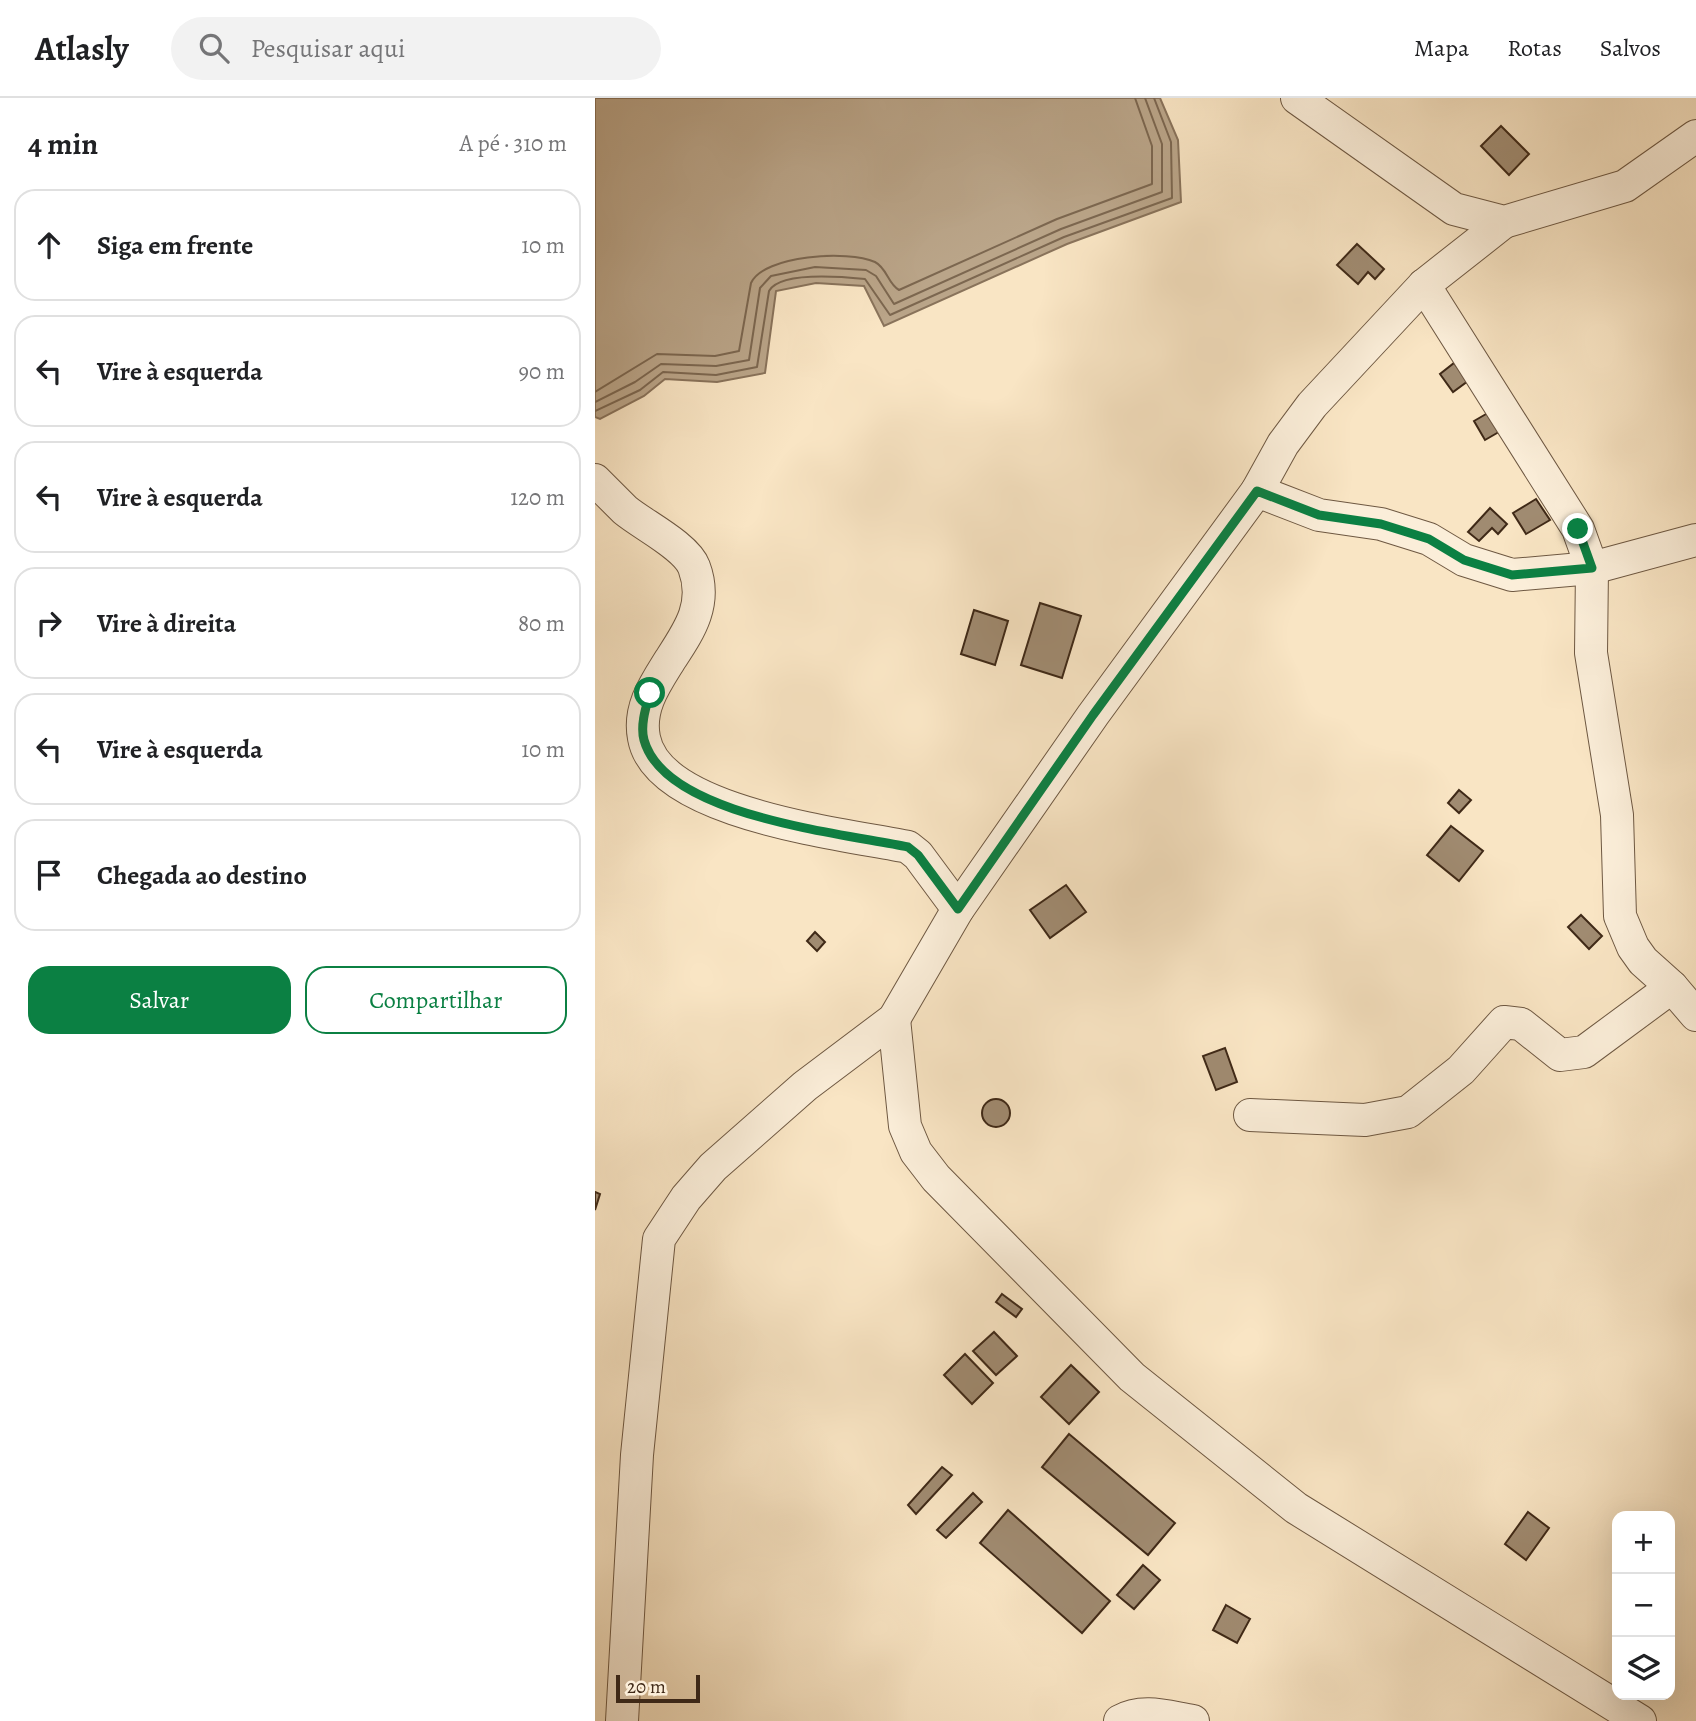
<!DOCTYPE html>
<html lang="pt">
<head>
<meta charset="utf-8">
<style>
	:root { --surface:#fff; --page:#f2f2f2; --text:#202124; --muted:#757577; --line:#e0e0e0; --accent:#0b8043 }
	body { margin:0; font-family:Alegreya,serif; background:var(--page); color:var(--text) }
	.controls { position:absolute; right:21px; bottom:21px; display:grid; overflow:hidden; border-radius:14px; box-shadow:0 7px 28px #0002 }
	.controls button { width:63px; height:63px; display:grid; place-items:center; padding:0; border:0; border-bottom:2px solid var(--line); background:var(--surface); color:var(--text); font:35px sans-serif }
	.scale { position:absolute; left:21px; bottom:18px; width:84px; box-sizing:border-box; padding-left:7px; border:4px solid #3f2917; border-top:0; font-size:19px; line-height:24px; white-space:nowrap; color:#3f2917; -webkit-text-stroke:5px #fbeed9; paint-order:stroke }
	.stop { position:absolute; width:21px; height:21px; margin:-16px; border:5px solid #0b8043; border-radius:50%; background:#fff }
	.stop.end { background:#0b8043; border-color:#fff; box-shadow:0 2px 7px #0008 }
	.list { margin:0; padding:0; list-style:none }
	h2 { display:flex; justify-content:space-between; align-items:center; height:91px; margin:0; padding:0 28px; font-size:30px }
	h2 small { font-size:23px; font-weight:400; color:var(--muted) }
	.list li { display:grid; grid-template-columns:46px 1fr auto; gap:21px; align-items:center; box-sizing:border-box; height:112px; margin:0 14px 14px; padding:0 14px; border:2px solid var(--line); border-radius:21px }
	.list b { display:block; font-size:26px; white-space:nowrap }
	.list em { font-size:23px; font-style:normal; color:var(--muted) }
	.actions { display:flex; gap:14px; padding:21px 28px }
	.actions a { flex:1; padding:16px 0; border:2px solid var(--accent); border-radius:21px; text-align:center; font-size:24px; color:var(--accent) }
	.actions .main { background:var(--accent); color:#fff }
	.icon { flex:none; width:38px; height:38px; fill:none; stroke:currentColor; stroke-width:2; stroke-linecap:round; stroke-linejoin:round }
	.map { position:relative; flex:none; width:1101px; height:1623px; overflow:hidden }
	header { display:flex; align-items:center; gap:42px; box-sizing:border-box; height:98px; padding:0 35px; background:var(--surface); border-bottom:2px solid var(--line) }
	header strong { font-size:33px }
	nav { display:flex; gap:38px; margin-inline-start:auto; font-size:24px }
	.search { width:490px; height:63px; background:var(--page); display:flex; align-items:center; gap:18px; box-sizing:border-box; padding:0 24px; border-radius:38px; color:var(--muted); font-size:26px }
	main { display:flex }
	aside { flex:1; background:var(--surface) }
	.map>svg:first-child { display:block }
</style>
</head>
<body>
<header>
<strong>Atlasly</strong>
<div class="search"><svg class="icon" aria-label="search" viewBox="0 0 24 24"><circle cx="10" cy="10" r="6"/><path d="M15 15l6 6"/></svg>Pesquisar aqui</div>
<nav><a>Mapa</a><a>Rotas</a><a>Salvos</a></nav>
</header>
<main>
<aside>
<h2>4 min<small>A pé · 310 m</small></h2>
<ul class="list">
<li><svg class="icon" aria-label="ahead" viewBox="0 0 24 24"><path d="M12 20V5M6 11l6-6 6 6"/></svg><div><b>Siga em frente</b></div><em>10 m</em></li>
<li><svg class="icon" aria-label="left" viewBox="0 0 24 24"><path d="M17 20v-9H6M10 6l-5 5 5 5"/></svg><div><b>Vire à esquerda</b></div><em>90 m</em></li>
<li><svg class="icon" aria-label="left" viewBox="0 0 24 24"><path d="M17 20v-9H6M10 6l-5 5 5 5"/></svg><div><b>Vire à esquerda</b></div><em>120 m</em></li>
<li><svg class="icon" aria-label="right" viewBox="0 0 24 24"><path d="M7 20v-9h11M14 6l5 5-5 5"/></svg><div><b>Vire à direita</b></div><em>80 m</em></li>
<li><svg class="icon" aria-label="left" viewBox="0 0 24 24"><path d="M17 20v-9H6M10 6l-5 5 5 5"/></svg><div><b>Vire à esquerda</b></div><em>10 m</em></li>
<li><svg class="icon" aria-label="arrive" viewBox="0 0 24 24"><path d="M6 21V4h12l-3 4 3 4H6"/></svg><div><b>Chegada ao destino</b></div></li>
</ul>
<div class="actions"><a class="main">Salvar</a><a>Compartilhar</a></div>
</aside>
<div class="map">
<svg width="1101" height="1623" viewBox="0 0 1101 1623">
	<rect width="100%" height="100%" fill="#f9e5c4"/>
	<filter id="stains"><feTurbulence type="fractalNoise" baseFrequency=".00286" numOctaves="4"/><feColorMatrix values="0 0 0 0 .2 0 0 0 0 .09 0 0 0 0 .02 0 0 0 .5 -.17"/></filter>
	<radialGradient id="worn" r=".72"><stop offset=".6" stop-color="#630" stop-opacity="0"/><stop offset="1" stop-color="#630" stop-opacity=".3"/></radialGradient>
	<path fill="#baa589" stroke="#89735b" stroke-width="2" d="M0,0H565L583,42L586,104L472,146L289,228L269,188L221,185L181,193L170,275L122,284L70,281L49,298L5,321L0,319Z"/>
	<g fill="none" stroke-linecap="round" stroke-linejoin="round">
		<g stroke="#7c6750" stroke-width="2">
			<path d="M0,294L62,256L120,258L144,253L156,185C169,157 253,152 280,164C292,170 293,186 304,192L462,121L557,86V48L540,0"/>
			<path d="M0,304L40,284L66,266L121,268L154,262L165,190L176,178L220,169L271,172L281,178L299,206L466,131L567,94V46L550,0"/>
			<path d="M0,313L45,292L68,274L121,277L162,269L174,193C185,173 250,179 270,181L295,217L469,139L577,100L576,44L559,0"/>
		</g>
	</g>
	<g fill="#a08b71" stroke="#3f2917" stroke-width="2">
		<path d="M906,28L934,56L914,77L886,48Z"/>
		<path d="M762,146L789,171L780,181L773,174L763,186L742,167Z"/>
		<path d="M859,265L873,283L858,294L845,276Z"/>
		<path d="M898,312L909,331L890,342L879,323Z"/>
		<path d="M941,401L955,422L931,436L918,415Z"/>
		<path d="M895,410L912,426L903,436L897,430L884,443L873,434Z"/>
		<path d="M445,505L486,518L467,580L426,567Z"/>
		<path d="M379,512L413,523L400,567L366,556Z"/>
		<path d="M864,692L876,702L864,715L853,705Z"/>
		<path d="M856,728L888,753L864,783L832,757Z"/>
		<path d="M471,787L491,814L455,840L435,812Z"/>
		<path d="M986,817L1007,838L994,851L973,829Z"/>
		<path d="M220,834L230,844L222,853L212,843Z"/>
		<path d="M630,950L642,984L621,992L608,958Z"/>
		<circle cx="401" cy="1015" r="14"/>
		<path d="M0,1094L5,1096L0,1112Z"/>
		<path d="M407,1196L427,1211L421,1219L401,1204Z"/>
		<path d="M399,1234L422,1258L401,1277L378,1253Z"/>
		<path d="M370,1256L398,1285L377,1306L349,1277Z"/>
		<path d="M476,1267L504,1294L474,1326L446,1299Z"/>
		<path d="M474,1336L580,1425L553,1457L447,1369Z"/>
		<path d="M347,1369L357,1377L321,1416L313,1407Z"/>
		<path d="M378,1395L387,1404L351,1440L342,1432Z"/>
		<path d="M413,1412L515,1503L487,1535L385,1445Z"/>
		<path d="M933,1414L954,1430L931,1462L910,1446Z"/>
		<path d="M548,1467L565,1482L539,1511L522,1497Z"/>
		<path d="M631,1507L655,1521L642,1545L618,1532Z"/>
	</g>
	<g fill="none" stroke-linecap="round" stroke-linejoin="round">
		<g stroke="#6e5842" stroke-width="34">
			<g id="minor">
				<path d="M702,0L859,111L909,124L1030,88L1101,38"/>
				<path d="M829,187L983,431L997,470L996,555L1022,717L1025,818L1038,849L1048,863L1077,889L1101,917"/>
				<path d="M0,382C10,392 20,402 30,412C48,427 91,448 99,469C113,506 94,533 75,562C60,586 43,610 49,640C63,716 250,736 313,749L323,757L363,811"/>
				<path d="M662,393L724,417L786,426L834,441L869,462L917,477L997,470L1101,442"/>
				<path d="M299,921L310,1028L321,1054L341,1080L537,1279L701,1410L1045,1623"/>
				<path d="M655,1017L770,1022L813,1014L866,972L909,924L926,926L965,957L989,954L1077,889"/>
				<path d="M27,1623L42,1357L64,1141L91,1100L118,1069L210,988L299,921L363,811L498,617L662,393L688,346L717,307L829,187L909,124"/>
				<path d="M525,1623C548,1610 573,1619 598,1623"/>
			</g>
		</g>
		<use href="#minor" stroke="#fbeed9" stroke-width="32"/>
	</g>
	<g fill="none" stroke-linecap="round" stroke-linejoin="round">
		<path stroke="#0b8043" stroke-width="9" d="M55,595C51,609 45,627 49,642C70,718 246,735 313,749L323,757L363,811L498,617L662,393L724,417L786,426L834,441L869,462L917,477L997,470L983,431"/>
	</g>
	<rect width="100%" height="100%" filter="url(#stains)"/>
	<rect width="100%" height="100%" fill="url(#worn)"/>
</svg>
<div class="controls">
<button>+</button>
<button>−</button>
<button><svg class="icon" aria-label="layers" viewBox="0 0 24 24"><path d="M12 4l9 5-9 5-9-5zM3 14l9 5 9-5"/></svg></button>
</div>
<div class="scale">20 m</div>
<div class="stop" style="left:55px;top:595px"></div>
<div class="stop end" style="left:983px;top:431px"></div>
</div>
</main>
</body>
</html>
